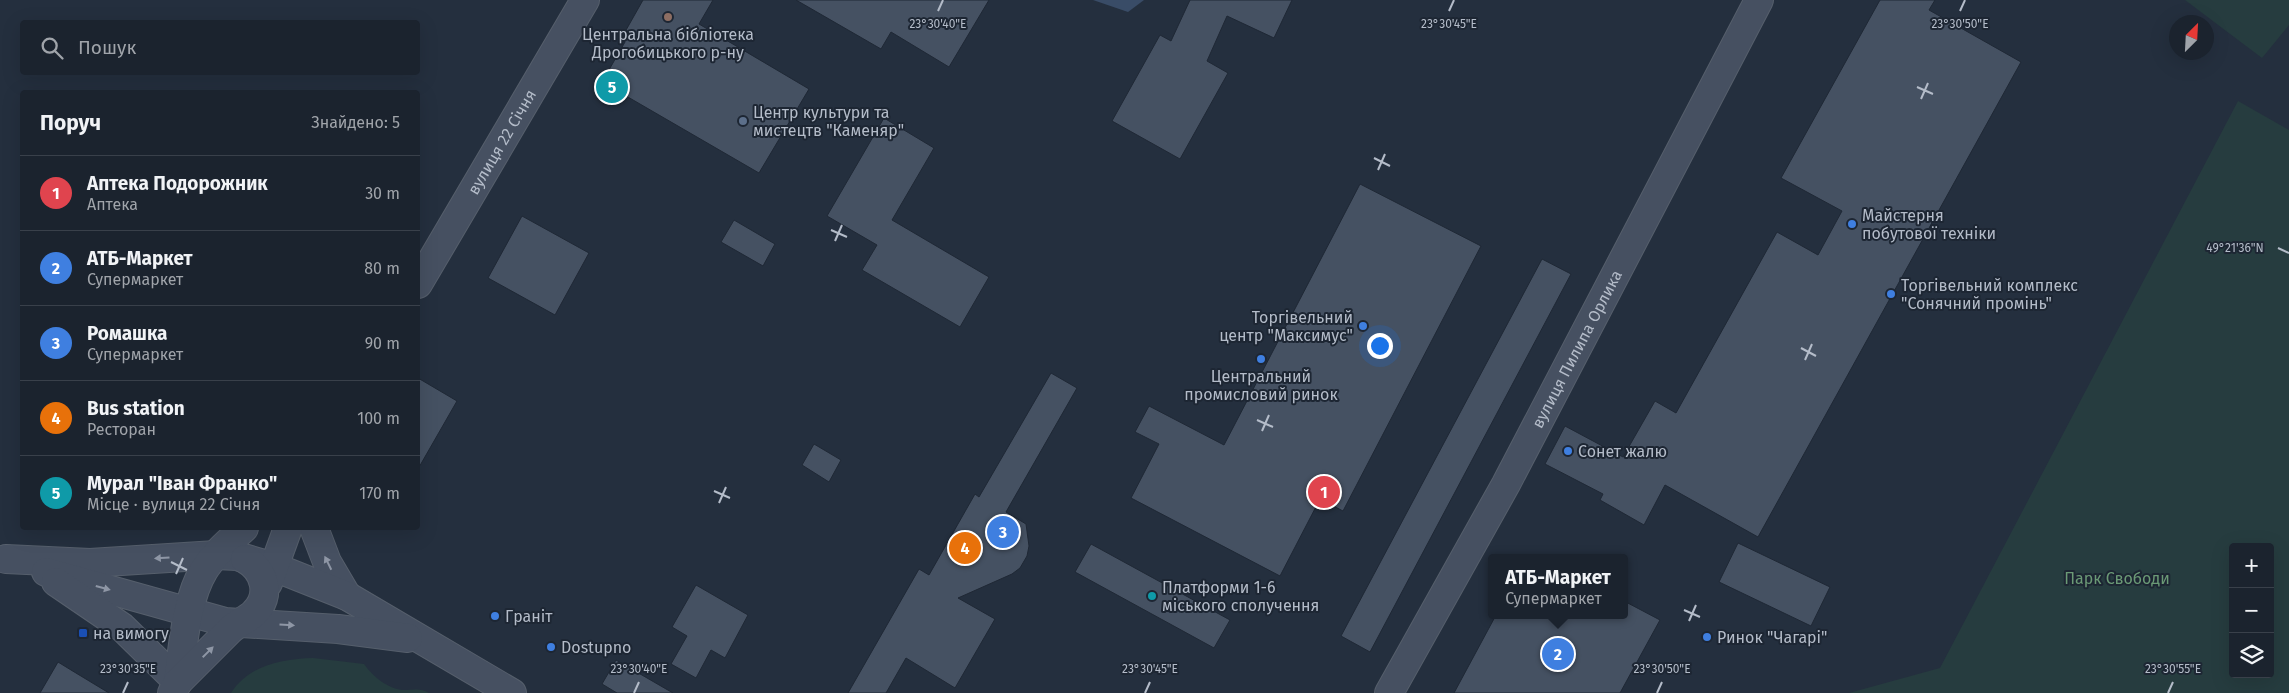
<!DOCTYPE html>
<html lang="uk">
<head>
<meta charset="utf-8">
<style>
	:root { --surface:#1b232e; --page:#282f3a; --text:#f1f3f6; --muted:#a0a4aa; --line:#39404a; --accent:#0b8043 }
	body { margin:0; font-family:"Fira Sans",sans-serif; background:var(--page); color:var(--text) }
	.controls { position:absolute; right:15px; bottom:15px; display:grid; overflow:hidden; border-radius:5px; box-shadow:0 5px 20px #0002 }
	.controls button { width:45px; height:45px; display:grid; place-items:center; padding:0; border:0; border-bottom:1px solid var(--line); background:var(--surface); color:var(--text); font:25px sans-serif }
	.compass { position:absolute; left:2169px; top:15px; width:45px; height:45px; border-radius:50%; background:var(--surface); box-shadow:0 5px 20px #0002; rotate:24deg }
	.you { position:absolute; left:1379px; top:345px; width:18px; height:18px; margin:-12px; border:4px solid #fff; border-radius:50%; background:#1a73e8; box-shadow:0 0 0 8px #1a73e833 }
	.badge { display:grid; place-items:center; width:32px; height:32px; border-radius:50%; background:var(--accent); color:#fff; font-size:16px; font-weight:700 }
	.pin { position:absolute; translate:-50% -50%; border:2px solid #fff; box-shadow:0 1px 5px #0006 }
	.popup { position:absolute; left:1488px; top:554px; width:140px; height:65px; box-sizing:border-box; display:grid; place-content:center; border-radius:5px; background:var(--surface); filter:drop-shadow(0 1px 4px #0005); font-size:16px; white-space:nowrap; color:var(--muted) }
	.popup b { font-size:19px; color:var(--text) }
	.popup::after { content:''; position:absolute; left:50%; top:100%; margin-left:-10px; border:10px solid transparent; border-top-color:var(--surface) }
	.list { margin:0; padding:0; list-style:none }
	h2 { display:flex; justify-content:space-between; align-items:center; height:65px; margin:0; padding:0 20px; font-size:21px }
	h2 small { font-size:16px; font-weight:400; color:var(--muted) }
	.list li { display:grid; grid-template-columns:32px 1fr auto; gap:15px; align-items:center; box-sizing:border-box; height:75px; padding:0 20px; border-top:1px solid var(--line) }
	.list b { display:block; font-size:19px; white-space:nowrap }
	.list p { margin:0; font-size:16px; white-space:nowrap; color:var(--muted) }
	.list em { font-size:16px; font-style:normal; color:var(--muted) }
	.icon { flex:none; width:28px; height:28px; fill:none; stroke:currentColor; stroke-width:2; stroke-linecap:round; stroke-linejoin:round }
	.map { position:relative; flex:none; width:2289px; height:693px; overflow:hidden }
	.search { position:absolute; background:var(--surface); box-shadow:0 5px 20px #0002; left:20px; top:20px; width:400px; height:55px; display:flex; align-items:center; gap:12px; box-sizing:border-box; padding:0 18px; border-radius:5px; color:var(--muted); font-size:19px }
	.panel { position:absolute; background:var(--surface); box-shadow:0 5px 20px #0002; left:20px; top:90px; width:400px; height:440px; border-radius:5px }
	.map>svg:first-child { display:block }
</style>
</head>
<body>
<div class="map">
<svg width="2289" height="693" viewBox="0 0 2289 693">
	<rect width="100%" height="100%" fill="#242f3e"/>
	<g fill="#263c3f" fill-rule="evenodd">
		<path d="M2185,0H2289V25L2262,58Z"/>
		<path d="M2238,101L2289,130V693H1849L1940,668ZM2233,547H2270V674H2233Z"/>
		<path d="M313,658L364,664C373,677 390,691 407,690C416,690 420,688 429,693H231C249,665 282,659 313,658Z"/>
	</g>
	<path fill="#394c67" d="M1093,0H1144L1128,12Z"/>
	<g fill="#455162" stroke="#1f2835">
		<path d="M643,0H713L699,24L809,89L759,173L602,82L625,42L621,39Z"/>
		<path d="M796,0H989L949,67L891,32L881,49Z"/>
		<path d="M1190,0H1292L1274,38L1227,16L1207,61L1228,73L1180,159L1112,121L1160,35L1171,41Z"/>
		<path d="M1880,0H1935L1929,10L2021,62L1758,537L1665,485L1644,525L1600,500L1603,494L1545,464L1565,426L1623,457L1655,401L1676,413L1777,232L1818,255L1842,211L1781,178Z"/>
		<path d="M884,118L934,148L892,220L989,277L960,327L862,270L877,245L827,216Z"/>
		<path d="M1360,184L1481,246L1343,511L1320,499L1280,576L1131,498L1159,444L1135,432L1149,406L1224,445Z"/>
		<path d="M522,216L589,253L555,315L488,278Z"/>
		<path d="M734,220L775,244L763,266L721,242Z"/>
		<path d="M1542,259L1571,274L1370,652L1341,636Z"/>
		<path d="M1051,373L1077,388L1006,512L1026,524L1029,546L1027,556L1020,568L1012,574L958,598L995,619L955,688L906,658L886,693H848L919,569L929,575L975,494L979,497Z"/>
		<path d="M418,378L457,401L418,469Z"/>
		<path d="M814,444L841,460L829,482L802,465Z"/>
		<path d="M1738,543L1830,587L1811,626L1719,582Z"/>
		<path d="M1091,544L1230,620L1214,648L1075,572Z"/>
		<path d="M696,585L748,615L725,658L711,650L696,678L671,664L687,636L672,627Z"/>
		<path d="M1624,601L1660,620L1620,693H1454L1496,615H1624Z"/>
		<path d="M616,660L673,693H617L602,684Z"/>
		<path d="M58,662L71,670L109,693H40Z"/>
	</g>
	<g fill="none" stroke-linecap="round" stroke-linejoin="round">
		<g stroke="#565f6c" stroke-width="30">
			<g id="secondary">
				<path id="s1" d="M418,284L585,0"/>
				<path d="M314,528L327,562L347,596"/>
				<path d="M6,559L90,563L216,555L237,556L274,567L347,596L512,693"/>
				<path d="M46,572L225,622L338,629L408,638"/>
				<path d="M56,582L122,627L178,682"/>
				<path d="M268,583L288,528"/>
				<path d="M178,682C183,648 186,599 204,570C215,553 230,541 244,528"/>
				<path d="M172,693L178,682C195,665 212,648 229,631C237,623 247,620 254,613C272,596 265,570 245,559"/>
				<path id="s2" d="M1389,693L1506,484L1759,0"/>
			</g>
		</g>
		<use href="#secondary" stroke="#465061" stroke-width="28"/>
	</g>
	<defs><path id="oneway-solid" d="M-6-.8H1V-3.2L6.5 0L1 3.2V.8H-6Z" transform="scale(1.25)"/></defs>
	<g fill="#8e96a5">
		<use href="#oneway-solid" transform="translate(162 558) rotate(176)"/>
		<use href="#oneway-solid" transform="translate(328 563) rotate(-116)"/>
		<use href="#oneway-solid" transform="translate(103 588) rotate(15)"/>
		<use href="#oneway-solid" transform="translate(287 625) rotate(4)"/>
		<use href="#oneway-solid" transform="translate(208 652) rotate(-45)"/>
	</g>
	<path fill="none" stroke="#b4bcc9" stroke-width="2" d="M938,11L943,0M1449,11L1454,0M1960,11L1965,0M1917,87L1933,94M1921,99L1928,83M1374,158L1390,166M1378,170L1385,154M831,230L847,237M835,241L842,225M2278,248L2289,253M1801,348L1816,356M1805,360L1812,344M1257,420L1273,427M1262,431L1269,415M714,491L730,498M719,503L726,487M171,562L187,570M176,574L183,558M1684,610L1700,617M1689,621L1696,605M123,693L128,682M634,693L639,682M1145,693L1150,682M1657,693L1662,682M2168,693L2173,682"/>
	<circle fill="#8d6e63" stroke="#1d2633" stroke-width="2" cx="668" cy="17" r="5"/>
	<circle fill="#5c6f8a" stroke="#1d2633" stroke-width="2" cx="743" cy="121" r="5"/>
	<g fill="#3f7fe0" stroke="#1d2633" stroke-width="2">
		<circle cx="1852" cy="224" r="5"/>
		<circle cx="1891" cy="294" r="5"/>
		<circle cx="1363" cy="326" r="5"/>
		<circle cx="1261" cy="359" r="5"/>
		<circle cx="1568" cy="451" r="5"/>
		<circle cx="495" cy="616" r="5"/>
		<circle cx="1707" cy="637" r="5"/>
		<circle cx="551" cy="647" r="5"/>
	</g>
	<circle fill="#0f9aa8" stroke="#1d2633" stroke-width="2" cx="1152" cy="596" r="5"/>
	<rect fill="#1a4fb4" stroke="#1d2633" stroke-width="2" x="78" y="628" width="10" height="10" rx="2.5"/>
	<g text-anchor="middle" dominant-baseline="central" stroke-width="4" stroke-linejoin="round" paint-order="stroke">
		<g font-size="16" fill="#b4bcc9" stroke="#1d2633" text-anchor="start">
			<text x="668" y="34" text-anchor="middle">Центральна бібліотека<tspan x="668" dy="18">Дрогобицького р-ну</tspan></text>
			<text x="753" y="112">Центр культури та<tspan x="753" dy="18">мистецтв "Каменяр"</tspan></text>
			<text x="1862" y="215">Майстерня<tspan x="1862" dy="18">побутової техніки</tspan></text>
			<text x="1901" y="285">Торгівельний комплекс<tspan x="1901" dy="18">"Сонячний промінь"</tspan></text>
			<text x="1353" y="317" text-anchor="end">Торгівельний<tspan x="1353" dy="18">центр "Максимус"</tspan></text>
			<text x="1261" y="376" text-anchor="middle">Центральний<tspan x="1261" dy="18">промисловий ринок</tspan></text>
			<text x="1578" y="451">Сонет жалю</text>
			<text x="1162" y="587">Платформи 1-6<tspan x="1162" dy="18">міського сполучення</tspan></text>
			<text x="505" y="616">Граніт</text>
			<text x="93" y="633">на вимогу</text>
			<text x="1717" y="637">Ринок "Чагарі"</text>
			<text x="561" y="647">Dostupno</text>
		</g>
		<g font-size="16" fill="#b4bcc9" stroke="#1d2633">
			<text stroke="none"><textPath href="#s1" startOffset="165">вулиця 22 Січня</textPath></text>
			<text stroke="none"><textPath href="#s2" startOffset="392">вулиця Пилипа Орлика</textPath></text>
		</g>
		<g font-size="16" fill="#6b9a76" stroke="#1d2633">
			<text x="2117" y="578">Парк Свободи</text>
		</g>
	</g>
	<g font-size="12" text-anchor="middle" fill="#b4bcc9" stroke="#1d2633" stroke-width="4" stroke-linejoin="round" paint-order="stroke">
		<text x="938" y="28">23°30'40"E</text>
		<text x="1960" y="28">23°30'50"E</text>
		<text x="1449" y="28">23°30'45"E</text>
		<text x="2235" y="252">49°21'36"N</text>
		<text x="128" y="673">23°30'35"E</text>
		<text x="639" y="673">23°30'40"E</text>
		<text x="1150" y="673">23°30'45"E</text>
		<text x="1662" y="673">23°30'50"E</text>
		<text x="2173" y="673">23°30'55"E</text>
	</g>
</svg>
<div class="controls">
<button>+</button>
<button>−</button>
<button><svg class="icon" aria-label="layers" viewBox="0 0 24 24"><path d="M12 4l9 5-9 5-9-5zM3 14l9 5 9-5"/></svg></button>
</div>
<svg class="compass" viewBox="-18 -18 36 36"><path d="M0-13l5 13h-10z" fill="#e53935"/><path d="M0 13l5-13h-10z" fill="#a0a4aa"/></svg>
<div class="you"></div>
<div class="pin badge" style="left:1324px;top:492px;background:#e0444e">1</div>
<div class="pin badge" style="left:1558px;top:654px;background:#3f7fe0">2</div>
<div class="popup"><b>АТБ-Маркет</b>Супермаркет</div>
<div class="pin badge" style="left:1003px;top:532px;background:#3f7fe0">3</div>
<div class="pin badge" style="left:965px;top:548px;background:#e8710a">4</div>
<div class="pin badge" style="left:612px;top:87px;background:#0f9aa8">5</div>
<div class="search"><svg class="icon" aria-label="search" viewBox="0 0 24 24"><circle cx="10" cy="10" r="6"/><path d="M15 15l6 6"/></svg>Пошук</div>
<section class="panel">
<h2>Поруч<small>Знайдено: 5</small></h2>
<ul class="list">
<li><span class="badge" style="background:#e0444e">1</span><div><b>Аптека Подорожник</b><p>Аптека</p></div><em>30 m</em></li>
<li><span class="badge" style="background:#3f7fe0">2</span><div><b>АТБ-Маркет</b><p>Супермаркет</p></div><em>80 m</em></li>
<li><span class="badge" style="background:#3f7fe0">3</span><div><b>Ромашка</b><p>Супермаркет</p></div><em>90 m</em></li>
<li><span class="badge" style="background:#e8710a">4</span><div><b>Bus station</b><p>Ресторан</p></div><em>100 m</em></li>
<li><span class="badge" style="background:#0f9aa8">5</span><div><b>Мурал &quot;Іван Франко&quot;</b><p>Місце · вулиця 22 Січня</p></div><em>170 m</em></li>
</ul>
</section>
</div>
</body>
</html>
